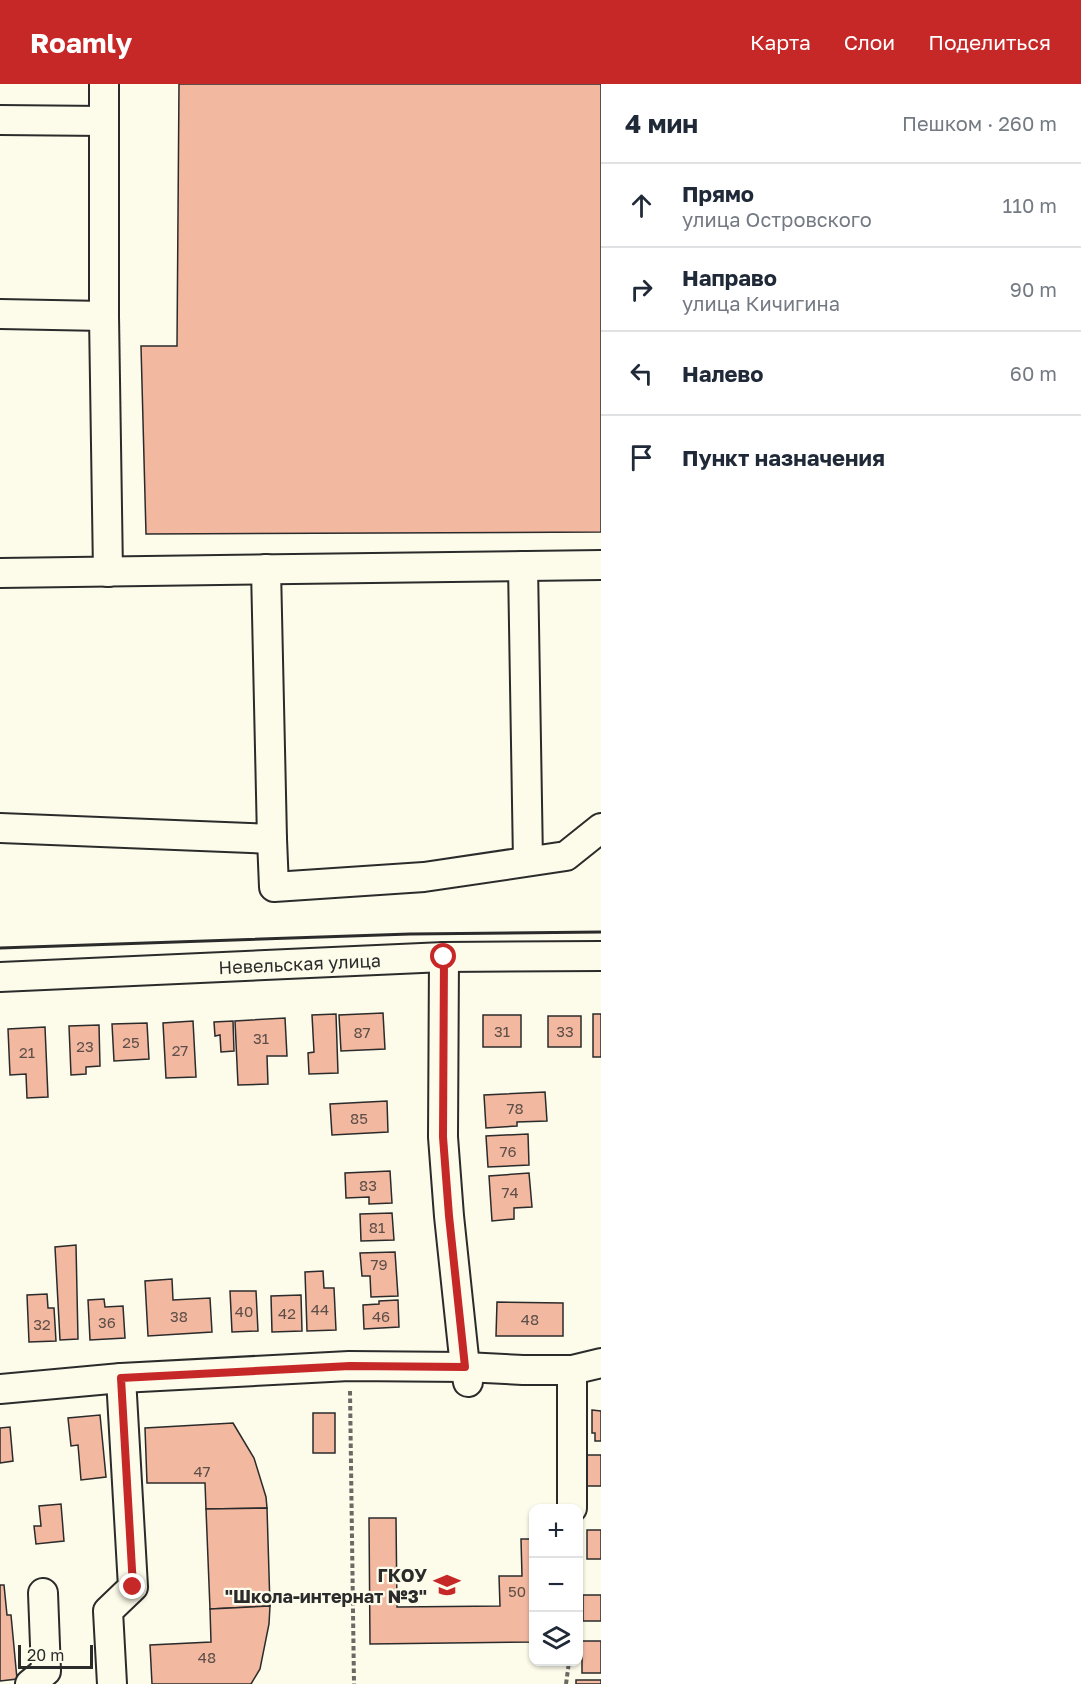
<!DOCTYPE html>
<html lang="ru">
<head>
<meta charset="utf-8">
<style>
	:root { --surface:#fff; --page:#f6f6f7; --text:#1f2937; --muted:#747a83; --line:#e0e1e3; --accent:#c62828 }
	body { margin:0; font-family:"Golos Text",sans-serif; background:var(--page); color:var(--text) }
	.controls { position:absolute; right:18px; bottom:18px; display:grid; overflow:hidden; border-radius:12px; box-shadow:0 2px 4px #0004 }
	.controls button { width:54px; height:54px; display:grid; place-items:center; padding:0; border:0; border-bottom:2px solid var(--line); background:var(--surface); color:var(--text); font:30px sans-serif }
	.scale { position:absolute; left:18px; bottom:15px; width:75px; box-sizing:border-box; padding-left:6px; border:3px solid #2b2b2b; border-top:0; font-size:16px; line-height:21px; white-space:nowrap; color:#2b2b2b; -webkit-text-stroke:4px #fdfbea; paint-order:stroke }
	.stop { position:absolute; width:18px; height:18px; margin:-14px; border:4px solid #c62828; border-radius:50%; background:#fff }
	.stop.end { background:#c62828; border-color:#fff; box-shadow:0 2px 6px #0008 }
	.list { margin:0; padding:0; list-style:none }
	h2 { display:flex; justify-content:space-between; align-items:center; height:78px; margin:0; padding:0 24px; font-size:26px }
	h2 small { font-size:20px; font-weight:400; color:var(--muted) }
	.list li { display:grid; grid-template-columns:39px 1fr auto; gap:18px; align-items:center; box-sizing:border-box; height:84px; padding:0 24px; border-top:2px solid var(--line) }
	.list b { display:block; font-size:22px; white-space:nowrap }
	.list p { margin:0; font-size:20px; white-space:nowrap; color:var(--muted) }
	.list em { font-size:20px; font-style:normal; color:var(--muted) }
	.icon { flex:none; width:33px; height:33px; fill:none; stroke:currentColor; stroke-width:2; stroke-linecap:round; stroke-linejoin:round }
	.map { position:relative; flex:none; width:601px; height:1600px; overflow:hidden }
	header { display:flex; align-items:center; gap:36px; box-sizing:border-box; height:84px; padding:0 30px; background:var(--accent); color:#fff }
	header strong { font-size:28px }
	nav { display:flex; gap:33px; margin-inline-start:auto; font-size:21px }
	main { display:flex }
	aside { flex:1; background:var(--surface) }
	.map>svg:first-child { display:block }
</style>
</head>
<body>
<header>
<strong>Roamly</strong>
<nav><a>Карта</a><a>Слои</a><a>Поделиться</a></nav>
</header>
<main>
<div class="map">
<svg width="601" height="1600" viewBox="0 0 601 1600">
	<rect width="100%" height="100%" fill="#fdfbea"/>
	<g fill="#f2b8a0" stroke="#2b2b2b" stroke-width="1.5">
		<path d="M179,0H601V448L146,450L141,262H177Z"/>
		<path d="M383,929L385,965L341,967L339,931Z"/>
		<path d="M336,930L338,989L309,990L308,969L314,968L312,931Z"/>
		<rect x="593" y="930" width="8" height="43"/>
		<rect x="483" y="931" width="38" height="32"/>
		<rect x="548" y="932" width="33" height="31"/>
		<path d="M285,934L287,972H267L268,1000L238,1001L235,937Z"/>
		<path d="M193,937L196,993L166,994L163,939Z"/>
		<path d="M233,937L234,967L221,968L220,951L215,952L214,938Z"/>
		<path d="M147,939L149,975L114,977L112,940Z"/>
		<path d="M99,941L100,982L86,983V990L71,991L69,942Z"/>
		<path d="M45,943L48,1013L27,1014L26,990L10,991L8,945Z"/>
		<path d="M545,1008L547,1037L517,1038V1042L486,1044L484,1011Z"/>
		<path d="M387,1017L388,1048L332,1051L330,1020Z"/>
		<path d="M528,1050L529,1081L488,1083L486,1052Z"/>
		<path d="M390,1087L392,1119L369,1120V1113L346,1114L345,1089Z"/>
		<path d="M529,1089L532,1123L514,1124V1135L492,1137L489,1092Z"/>
		<path d="M392,1129L394,1156L361,1157L360,1130Z"/>
		<path d="M76,1161L78,1255L60,1256L55,1163Z"/>
		<path d="M395,1168L398,1212L371,1213L370,1192H362L360,1169Z"/>
		<path d="M323,1187L324,1204H334L336,1246L307,1247L305,1188Z"/>
		<path d="M172,1195L173,1216L210,1214L212,1248L148,1252L145,1197Z"/>
		<path d="M230,1207H256L258,1247L232,1248Z"/>
		<path d="M47,1210L48,1224H54L56,1257L29,1258L27,1211Z"/>
		<path d="M301,1211L302,1247L272,1248L271,1212Z"/>
		<path d="M104,1215L105,1223L123,1222L125,1254L90,1256L88,1216Z"/>
		<path d="M398,1216L399,1243L364,1245L363,1221L379,1220V1217Z"/>
		<path d="M497,1218L563,1219V1252H496Z"/>
		<path d="M592,1326L601,1327V1357H595V1349H592Z"/>
		<rect x="313" y="1329" width="22" height="40"/>
		<path d="M100,1331L106,1393L81,1396L78,1361L71,1362L68,1334Z"/>
		<path d="M233,1339L254,1374L266,1413L267,1424L206,1425L205,1399H147L145,1344Z"/>
		<path d="M10,1343L13,1377L0,1379V1344Z"/>
		<rect x="587" y="1371" width="14" height="31"/>
		<path d="M61,1420L64,1457L36,1460L34,1442H41L39,1422Z"/>
		<path d="M267,1424L270,1522L210,1525L206,1425Z"/>
		<path d="M369,1434H396L397,1523L500,1522L499,1492H522L521,1455H534V1558L370,1560Z"/>
		<rect x="587" y="1446" width="14" height="29"/>
		<path d="M0,1501H4L7,1531H11L17,1595L0,1597Z"/>
		<rect x="583" y="1511" width="18" height="26"/>
		<path d="M270,1522L269,1540L260,1585L251,1600H152L150,1561L211,1558L210,1525Z"/>
		<rect x="582" y="1557" width="19" height="32"/>
		<rect x="576" y="1596" width="25" height="4"/>
	</g>
	<g fill="none" stroke-linecap="round" stroke-linejoin="round">
		<g stroke="#2b2b2b" stroke-width="32">
			<g id="minor">
				<path d="M0,36L104,37"/>
				<path d="M0,230L104,232V0"/>
				<path d="M104,232L108,488"/>
				<path d="M523,482L528,777"/>
				<path d="M0,489L601,481"/>
				<path d="M0,744L272,755L266,485"/>
				<path d="M272,755L274,803L424,793L566,772L601,744"/>
				<path d="M444,873L443,1053L449,1132L465,1283L468,1298"/>
				<path id="s1" d="M0,893L444,873L601,872"/>
				<path d="M0,1305L121,1294L349,1282L465,1283L523,1286H572L601,1279"/>
				<path d="M572,1424V1286"/>
				<path d="M30,1600L46,1587L43,1509"/>
				<path d="M112,1600L108,1527L133,1503L121,1294"/>
			</g>
		</g>
		<g stroke="#6a6964" stroke-width="4" stroke-dasharray="4.5 3" stroke-linecap="butt">
			<path d="M350,1307L354,1600"/>
			<path d="M566,1600L569,1578"/>
		</g>
		<use href="#minor" stroke="#fdfbea" stroke-width="28"/>
		<path stroke="#2b2b2b" stroke-width="3" d="M0,864L410,850L601,848"/>
	</g>
	<g fill="none" stroke-linecap="round" stroke-linejoin="round">
		<path stroke="#c62828" stroke-width="8" d="M133,1503L121,1294L350,1282L465,1283L449,1132L443,1053L444,873"/>
	</g>
	<defs>
		<g id="school-bare" transform="scale(2.07)"><path d="M0-5L7-2L0 1L-7-2ZM-4 1L0 2.5L4 1V4Q0 6-4 4Z" fill="#c62828" stroke="#fdfbea" stroke-width="2.5" paint-order="stroke"/></g>
	</defs>
	<g fill-rule="evenodd">
		<use href="#school-bare" x="447" y="1501"/>
	</g>
	<g text-anchor="middle" dominant-baseline="central" stroke-width="4.5" stroke-linejoin="round" paint-order="stroke">
		<g font-size="15" fill="#5d4e48">
			<text x="502" y="947">31</text>
			<text x="565" y="947">33</text>
			<text x="362" y="948">87</text>
			<text x="261" y="954">31</text>
			<text x="131" y="958">25</text>
			<text x="85" y="962">23</text>
			<text x="180" y="966">27</text>
			<text x="27" y="968">21</text>
			<text x="515" y="1024">78</text>
			<text x="359" y="1034">85</text>
			<text x="508" y="1067">76</text>
			<text x="368" y="1101">83</text>
			<text x="510" y="1108">74</text>
			<text x="377" y="1143">81</text>
			<text x="379" y="1180">79</text>
			<text x="320" y="1225">44</text>
			<text x="244" y="1227">40</text>
			<text x="287" y="1229">42</text>
			<text x="179" y="1232">38</text>
			<text x="381" y="1232">46</text>
			<text x="530" y="1235">48</text>
			<text x="107" y="1238">36</text>
			<text x="42" y="1240">32</text>
			<text x="202" y="1387">47</text>
			<text x="517" y="1507">50</text>
			<text x="207" y="1573">48</text>
		</g>
		<g font-size="18" fill="#2b2b2b" stroke="#fdfbea">
			<text stroke="none"><textPath href="#s1" startOffset="300">Невельская улица</textPath></text>
		</g>
		<g font-size="18" font-weight="bold" fill="#2b2b2b" stroke="#fdfbea" text-anchor="end">
			<text x="427" y="1491">ГКОУ<tspan x="427" dy="21">"Школа-интернат №3"</tspan></text>
		</g>
	</g>
</svg>
<div class="controls">
<button>+</button>
<button>−</button>
<button><svg class="icon" aria-label="layers" viewBox="0 0 24 24"><path d="M12 4l9 5-9 5-9-5zM3 14l9 5 9-5"/></svg></button>
</div>
<div class="scale">20 m</div>
<div class="stop" style="left:444px;top:873px"></div>
<div class="stop end" style="left:133px;top:1503px"></div>
</div>
<aside>
<h2>4 мин<small>Пешком · 260 m</small></h2>
<ul class="list">
<li><svg class="icon" aria-label="ahead" viewBox="0 0 24 24"><path d="M12 20V5M6 11l6-6 6 6"/></svg><div><b>Прямо</b><p>улица Островского</p></div><em>110 m</em></li>
<li><svg class="icon" aria-label="right" viewBox="0 0 24 24"><path d="M7 20v-9h11M14 6l5 5-5 5"/></svg><div><b>Направо</b><p>улица Кичигина</p></div><em>90 m</em></li>
<li><svg class="icon" aria-label="left" viewBox="0 0 24 24"><path d="M17 20v-9H6M10 6l-5 5 5 5"/></svg><div><b>Налево</b></div><em>60 m</em></li>
<li><svg class="icon" aria-label="arrive" viewBox="0 0 24 24"><path d="M6 21V4h12l-3 4 3 4H6"/></svg><div><b>Пункт назначения</b></div></li>
</ul>
</aside>
</main>
</body>
</html>
